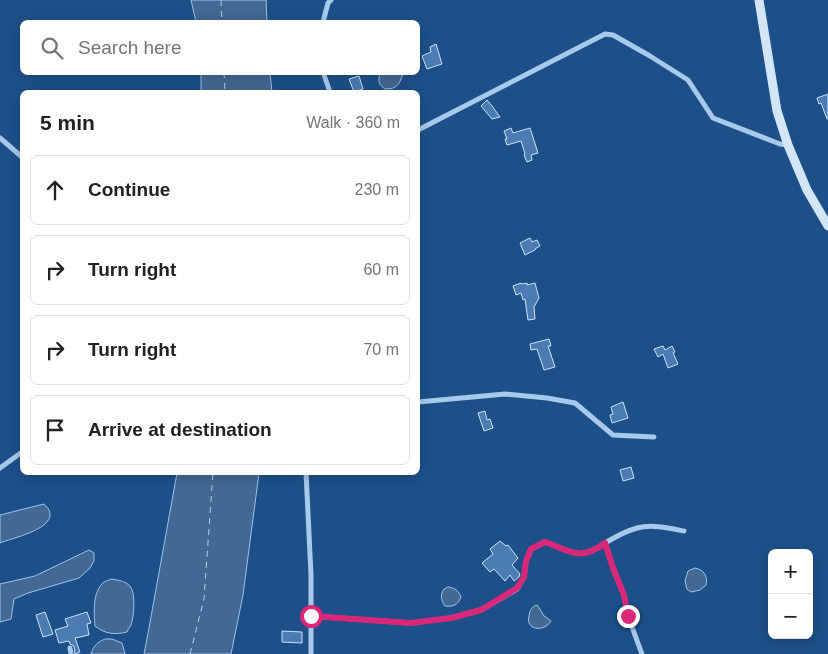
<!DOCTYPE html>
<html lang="en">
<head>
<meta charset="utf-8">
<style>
	:root { --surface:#fff; --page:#f6f6f6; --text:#202124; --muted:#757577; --line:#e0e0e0 }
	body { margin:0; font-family:Helvetica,sans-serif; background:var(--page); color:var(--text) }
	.controls { position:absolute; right:15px; bottom:15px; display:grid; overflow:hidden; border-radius:8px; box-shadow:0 2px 12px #0003 }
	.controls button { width:45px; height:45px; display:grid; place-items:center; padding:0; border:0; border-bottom:1px solid var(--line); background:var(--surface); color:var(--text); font:25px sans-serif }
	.stop { position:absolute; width:15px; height:15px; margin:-11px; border:4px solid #db2777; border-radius:50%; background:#fff }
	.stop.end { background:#db2777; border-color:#fff; box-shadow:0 1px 5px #0008 }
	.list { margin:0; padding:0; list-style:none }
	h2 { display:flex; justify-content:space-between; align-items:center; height:65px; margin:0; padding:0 20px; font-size:21px }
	h2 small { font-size:16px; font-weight:400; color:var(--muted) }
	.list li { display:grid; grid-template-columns:32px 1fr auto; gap:15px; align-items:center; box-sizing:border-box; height:70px; margin:0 10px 10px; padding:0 10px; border:1px solid var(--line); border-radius:8px }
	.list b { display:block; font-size:19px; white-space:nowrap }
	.list em { font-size:16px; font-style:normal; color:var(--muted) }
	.icon { flex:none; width:28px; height:28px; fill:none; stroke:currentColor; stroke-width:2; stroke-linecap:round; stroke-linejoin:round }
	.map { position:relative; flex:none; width:828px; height:654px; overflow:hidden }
	.search { position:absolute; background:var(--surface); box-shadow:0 2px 12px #0003; left:20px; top:20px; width:400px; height:55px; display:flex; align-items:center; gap:12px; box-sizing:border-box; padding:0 18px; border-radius:8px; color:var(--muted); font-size:19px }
	.panel { position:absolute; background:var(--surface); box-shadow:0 2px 12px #0003; left:20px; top:90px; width:400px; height:385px; border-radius:8px }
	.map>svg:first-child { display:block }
</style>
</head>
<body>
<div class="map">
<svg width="828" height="654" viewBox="0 0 828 654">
	<rect width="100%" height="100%" fill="#1d5089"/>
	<g fill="#436892" stroke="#9ac4ee">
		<path d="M191,0H266L267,22H196Z"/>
		<path d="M201,73H270L272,92H201Z"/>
		<path d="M380,73H402L403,74C399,85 397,89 385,89C378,84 378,81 380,73Z"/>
		<path d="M177,473H259L243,595L231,654H144L149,628Z"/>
		<path d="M44,504C46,507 50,509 50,514C51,530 12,538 0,543V515Z"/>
		<path d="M89,550L94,553V561L90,568L79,578L28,593L14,599L11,619L0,622V584L35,576Z"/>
		<path d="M695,568C704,570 708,576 706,585L700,590L691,592L687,589L685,581L688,571Z"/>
		<path d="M111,579C118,580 125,581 130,586C136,593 134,616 131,625C130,627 128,629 127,632C115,635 105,634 95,626C94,613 92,592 104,582C105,581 110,580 111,579Z"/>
		<path d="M448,587C455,588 458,590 461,597C458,605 453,607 445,606C441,601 440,594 444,589Z"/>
		<path d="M536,605L538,606L544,616L551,621C545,632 525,631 529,616C530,610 531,608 536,605Z"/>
		<path d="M105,639H112L122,643L125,654H91C93,646 98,642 105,639Z"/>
	</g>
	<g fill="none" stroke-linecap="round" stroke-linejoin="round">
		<g stroke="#b3d2f3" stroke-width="1" stroke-dasharray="6 5" stroke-linecap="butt">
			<path d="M221,0L222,22"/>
			<path d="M224,72L225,92"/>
			<path d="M190,654L204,599L213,472"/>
		</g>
	</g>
	<g fill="#4a7cb3" stroke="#cce2f9">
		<path d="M436,44L442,64L427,69L422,56L431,52L430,47Z"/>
		<path d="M359,76L363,89L354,92L349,79Z"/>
		<path d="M828,94V119H827L821,103L819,104L817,98Z"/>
		<path d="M487,100L492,106L500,117L492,119L481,106Z"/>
		<path d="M511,128L513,133L530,128L538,153L531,155L532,160L527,162L524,155L525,154L521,141L507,145L505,139H507L504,131Z"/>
		<path d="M530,238L532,242L537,240L540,246L535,249V250L525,255L520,243Z"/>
		<path d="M521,283L522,284L527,283V285L535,283L539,298L534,307L535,319L528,320L525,299L523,300L521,293L516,295L513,286Z"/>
		<path d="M549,339L551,346H548L555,367L544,370L537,349L531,350L530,344Z"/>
		<path d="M663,346L665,350L672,346L675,352L673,353L678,364L668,368L663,354L658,357L654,349Z"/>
		<path d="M623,402L628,418L612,423L610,415L613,414L611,407Z"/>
		<path d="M485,411L487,420L490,419L493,428L484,431L478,413Z"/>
		<path d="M631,467L634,478L623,481L620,470Z"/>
		<path d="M500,541L506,546L508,545L518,558L512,565L520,574L519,577L514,581L510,575L505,581L494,569L490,572L482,563L493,554L490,549Z"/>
		<path d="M45,612L53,634L43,637L36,615Z"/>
		<path d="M87,612L91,623L87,624L89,635L75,638L80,652L75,654L74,646L70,644L69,641L59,643L55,630L68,626L65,619Z"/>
		<path d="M282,631L302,632V643L282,642Z"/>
	</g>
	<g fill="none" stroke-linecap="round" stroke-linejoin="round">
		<g stroke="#a7c9ec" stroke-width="5">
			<path d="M323,22L328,3L331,0"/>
			<path d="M323,72L330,92"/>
			<path d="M418,130L605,34L613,35L650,56L688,80L713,118L780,144L788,145"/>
			<path d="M0,138L22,157"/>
			<path d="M418,402L505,394L547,398L575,403L613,435L654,437"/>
			<path d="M0,468L22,452"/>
			<path d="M306,472L311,575V654"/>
			<path d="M311,616L411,623L451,618L481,610L517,589L524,577L526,561L531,549L545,542C571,551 580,562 605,543"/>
			<path d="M70,648L71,654"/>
			<path d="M642,654L628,616L624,595L613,568L605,543C615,537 626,531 637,528C652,524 669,528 684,531"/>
		</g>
		<path stroke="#d3e5f9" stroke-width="9" d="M759,0L777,111L788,145L807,190L828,226"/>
	</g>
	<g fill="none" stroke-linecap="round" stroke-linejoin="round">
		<path stroke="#db2777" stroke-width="6" d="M311,616L411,623L451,618L481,610L517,588L524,577L526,561L531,549L545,542C571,551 579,562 605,543L613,568L624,595L628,616"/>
	</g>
</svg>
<div class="controls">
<button>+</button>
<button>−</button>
</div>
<div class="stop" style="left:311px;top:616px"></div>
<div class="stop end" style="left:628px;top:616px"></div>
<div class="search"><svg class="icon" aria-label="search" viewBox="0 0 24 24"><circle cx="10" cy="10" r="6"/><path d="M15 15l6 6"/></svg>Search here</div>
<section class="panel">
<h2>5 min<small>Walk · 360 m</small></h2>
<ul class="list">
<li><svg class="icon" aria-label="ahead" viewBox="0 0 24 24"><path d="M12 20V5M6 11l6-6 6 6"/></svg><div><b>Continue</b></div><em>230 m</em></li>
<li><svg class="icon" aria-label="right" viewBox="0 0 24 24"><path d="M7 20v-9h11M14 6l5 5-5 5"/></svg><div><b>Turn right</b></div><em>60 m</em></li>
<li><svg class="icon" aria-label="right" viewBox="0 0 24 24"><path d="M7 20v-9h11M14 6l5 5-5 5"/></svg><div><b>Turn right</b></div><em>70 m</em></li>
<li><svg class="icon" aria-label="arrive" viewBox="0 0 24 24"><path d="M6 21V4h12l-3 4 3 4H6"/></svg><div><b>Arrive at destination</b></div></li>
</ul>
</section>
</div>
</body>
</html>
